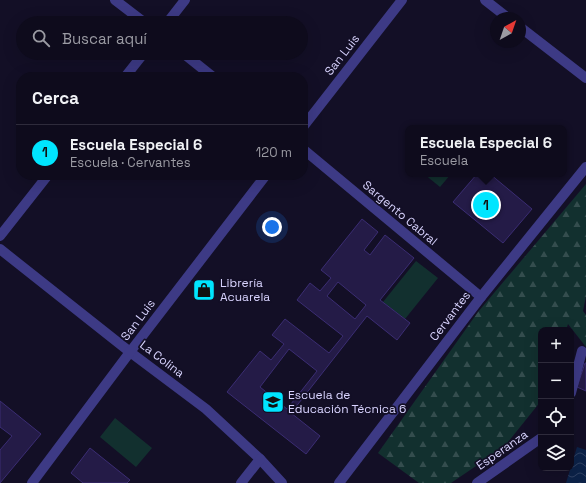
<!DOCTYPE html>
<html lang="es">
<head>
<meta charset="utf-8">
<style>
	:root { --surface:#0e0b1c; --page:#1c1929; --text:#f1f3f6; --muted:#9b9ba3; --line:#2e2b3b; --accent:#00e5ff }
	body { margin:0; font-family:"Space Grotesk",sans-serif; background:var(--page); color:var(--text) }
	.controls { position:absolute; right:12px; bottom:12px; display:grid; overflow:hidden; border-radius:8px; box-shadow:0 4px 16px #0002 }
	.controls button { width:36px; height:36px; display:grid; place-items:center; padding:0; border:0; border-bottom:1px solid var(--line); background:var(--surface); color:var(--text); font:20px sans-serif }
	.compass { position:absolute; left:490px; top:12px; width:36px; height:36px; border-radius:50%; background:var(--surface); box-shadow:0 4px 16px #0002; rotate:40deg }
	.you { position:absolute; left:272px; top:227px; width:14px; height:14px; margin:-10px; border:3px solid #fff; border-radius:50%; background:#1a73e8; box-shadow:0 0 0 6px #1a73e833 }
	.badge { display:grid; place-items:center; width:26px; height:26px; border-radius:50%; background:var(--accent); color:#111; font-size:13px; font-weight:700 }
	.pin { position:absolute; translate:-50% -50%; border:2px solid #fff; box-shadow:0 1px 4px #0006 }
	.popup { position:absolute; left:405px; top:125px; width:162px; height:52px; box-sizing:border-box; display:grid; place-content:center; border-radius:8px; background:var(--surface); filter:drop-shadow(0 1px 3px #0005); font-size:13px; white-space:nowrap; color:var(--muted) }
	.popup b { font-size:15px; color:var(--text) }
	.popup::after { content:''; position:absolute; left:50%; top:100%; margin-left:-8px; border:8px solid transparent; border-top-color:var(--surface) }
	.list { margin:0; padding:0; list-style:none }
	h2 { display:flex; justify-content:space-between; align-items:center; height:52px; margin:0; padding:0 16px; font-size:17px }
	h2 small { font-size:13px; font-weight:400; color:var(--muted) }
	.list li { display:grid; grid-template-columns:26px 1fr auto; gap:12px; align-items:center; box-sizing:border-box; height:56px; padding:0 16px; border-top:1px solid var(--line) }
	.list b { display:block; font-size:15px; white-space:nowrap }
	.list p { margin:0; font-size:13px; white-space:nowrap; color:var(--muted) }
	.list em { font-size:13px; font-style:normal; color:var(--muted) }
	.icon { flex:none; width:22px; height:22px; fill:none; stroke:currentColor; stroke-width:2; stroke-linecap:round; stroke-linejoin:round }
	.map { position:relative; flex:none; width:586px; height:483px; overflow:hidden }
	.search { position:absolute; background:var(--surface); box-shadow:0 4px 16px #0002; left:16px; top:16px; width:292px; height:44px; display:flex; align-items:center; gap:10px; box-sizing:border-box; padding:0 14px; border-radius:22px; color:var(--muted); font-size:15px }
	.panel { position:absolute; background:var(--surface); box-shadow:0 4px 16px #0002; left:16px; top:72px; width:292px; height:108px; border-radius:16px }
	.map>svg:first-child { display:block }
</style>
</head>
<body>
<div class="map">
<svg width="586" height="483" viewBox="0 0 586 483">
	<defs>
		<pattern id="forest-firs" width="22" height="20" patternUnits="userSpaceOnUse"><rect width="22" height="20" fill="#12302f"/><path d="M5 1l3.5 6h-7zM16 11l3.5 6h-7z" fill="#344d4e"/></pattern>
		<pattern id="water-waves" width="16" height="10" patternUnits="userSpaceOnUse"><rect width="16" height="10" fill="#0c2248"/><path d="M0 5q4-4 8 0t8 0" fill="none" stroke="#2f4163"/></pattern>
	</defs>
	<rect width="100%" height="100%" fill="#130f26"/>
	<path fill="url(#forest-firs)" d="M586,184V296L583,311L586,315V347L568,324L566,330H541V401L504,447L451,483H419L378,453L478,312Z"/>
	<g fill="#12302f">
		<path d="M424,174H451L440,187Z"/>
		<path d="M416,261L438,278L405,319L383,302Z"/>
		<path d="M115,418L152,448L136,467L100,437Z"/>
	</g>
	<path fill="url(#water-waves)" d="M577,447L586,450V483H566Z"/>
	<g fill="#241b47" stroke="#3b2d73" fill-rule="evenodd">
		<path d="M477,174H490L532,209L503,243L453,202Z"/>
		<path d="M362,219L378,232L364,250L370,255L385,235L414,258L380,300L410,323L397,340L367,316L291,413L320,436L306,454L227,392L260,351L271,360L284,344L272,335L285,319L329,353L343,336L297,300L310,283L320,291L331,278L321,270ZM338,282L366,305L355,319L327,296ZM289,349L317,371L287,409L260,387Z"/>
		<path d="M585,363H586V391L577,387Z"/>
		<path d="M0,401L41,434L0,483V450L12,436L0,427Z"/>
		<path d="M90,448L130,480L127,483H83L71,473Z"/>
	</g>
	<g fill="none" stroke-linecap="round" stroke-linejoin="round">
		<g stroke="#3d3a85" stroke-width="10">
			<path d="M115,0L145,23"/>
			<path d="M485,0L508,18"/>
			<path d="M167,23L185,0"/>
			<path d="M520,27L586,78"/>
			<path d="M183,53L213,77"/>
			<path d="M125,77L144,53"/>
			<path d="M303,127L402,0"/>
			<path d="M303,149L481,297"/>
			<path d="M0,236L48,175"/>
			<path d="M0,249L130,352L206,409L260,459L282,483"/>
			<path d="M571,393L582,351"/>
			<path d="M32,483L130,352L266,175"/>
			<path d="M241,483L260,459"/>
			<path d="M339,483L481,297L586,167"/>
			<path d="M477,483L541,438"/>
		</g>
	</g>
	<defs>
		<g id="shop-square" transform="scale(1.15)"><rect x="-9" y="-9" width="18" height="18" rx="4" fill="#00e5ff" stroke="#130f26"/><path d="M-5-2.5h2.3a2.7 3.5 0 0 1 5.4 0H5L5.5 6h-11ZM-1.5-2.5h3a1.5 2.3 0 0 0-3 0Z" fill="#111"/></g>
		<g id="school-square" transform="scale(1.15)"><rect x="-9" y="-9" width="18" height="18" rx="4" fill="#00e5ff" stroke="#130f26"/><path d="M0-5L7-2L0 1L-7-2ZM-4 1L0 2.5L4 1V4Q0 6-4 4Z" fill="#111"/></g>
	</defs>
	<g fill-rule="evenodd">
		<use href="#shop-square" x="204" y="290"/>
		<use href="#school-square" x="273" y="402"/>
	</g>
	<g text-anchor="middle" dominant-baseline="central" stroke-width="3.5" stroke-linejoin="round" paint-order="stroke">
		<g font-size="12" fill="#d9d4ff" stroke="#130f26">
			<text transform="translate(342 55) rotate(-52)">San Luis</text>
			<text transform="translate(400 213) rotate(40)">Sargento Cabral</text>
			<text transform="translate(450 316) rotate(-53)">Cervantes</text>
			<text transform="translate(138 320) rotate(-53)">San Luis</text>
			<text transform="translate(162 359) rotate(37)">La Colina</text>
			<text transform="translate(502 450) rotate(-35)">Esperanza</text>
		</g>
		<g font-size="12" fill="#d9d4ff" stroke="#130f26" text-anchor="start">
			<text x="220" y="283">Librería<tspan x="220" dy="14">Acuarela</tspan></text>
			<text x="288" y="395">Escuela de<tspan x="288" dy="14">Educación Técnica 6</tspan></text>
		</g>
	</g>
</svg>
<div class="controls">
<button>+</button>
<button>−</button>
<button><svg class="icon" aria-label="locate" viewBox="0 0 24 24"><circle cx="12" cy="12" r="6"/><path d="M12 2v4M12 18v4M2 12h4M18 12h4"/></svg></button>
<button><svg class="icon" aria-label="layers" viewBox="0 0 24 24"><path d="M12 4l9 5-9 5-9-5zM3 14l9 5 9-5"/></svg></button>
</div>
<svg class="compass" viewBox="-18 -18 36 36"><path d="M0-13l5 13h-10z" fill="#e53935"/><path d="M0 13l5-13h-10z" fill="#9b9ba3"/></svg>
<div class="you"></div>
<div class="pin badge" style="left:486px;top:205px">1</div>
<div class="popup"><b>Escuela Especial 6</b>Escuela</div>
<div class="search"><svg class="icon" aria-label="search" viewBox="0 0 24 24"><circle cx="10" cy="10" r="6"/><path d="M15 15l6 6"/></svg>Buscar aquí</div>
<section class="panel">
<h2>Cerca<small></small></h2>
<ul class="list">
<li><span class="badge">1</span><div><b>Escuela Especial 6</b><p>Escuela · Cervantes</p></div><em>120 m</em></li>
</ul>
</section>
</div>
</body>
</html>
